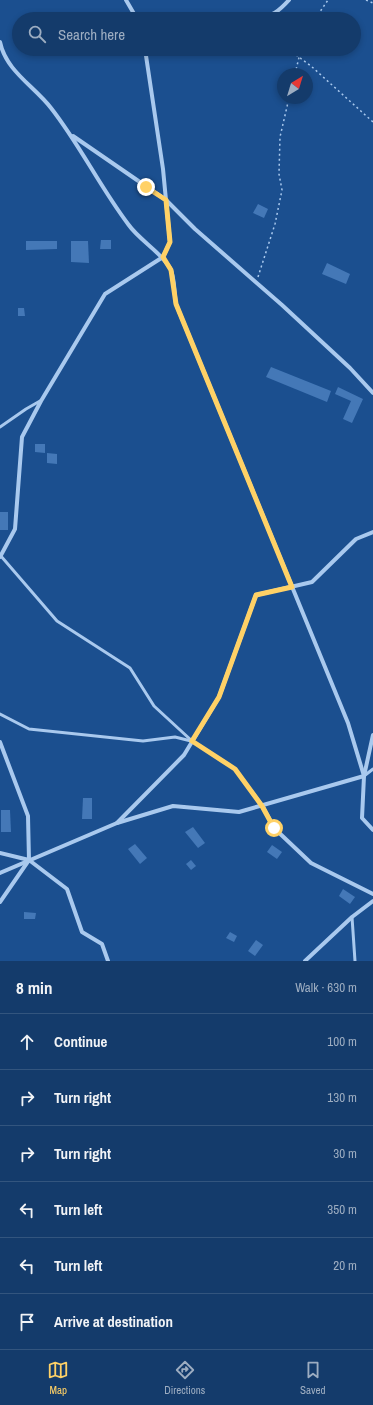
<!DOCTYPE html>
<html lang="en">
<head>
<meta charset="utf-8">
<style>
	:root { --surface:#143b6b; --page:#1d4271; --text:#f1f3f6; --muted:#9dadc1; --line:#33557e; --accent:#ffd166 }
	body { margin:0; font-family:"Archivo Narrow",sans-serif; background:var(--page); color:var(--text) }
	.compass { position:absolute; left:277px; top:68px; width:36px; height:36px; border-radius:50%; background:var(--surface); box-shadow:0 2px 6px #0003; rotate:38deg }
	.stop { position:absolute; width:12px; height:12px; margin:-9px; border:3px solid #ffd166; border-radius:50%; background:#fff }
	.stop.end { background:#ffd166; border-color:#fff; box-shadow:0 1px 4px #0008 }
	.list { margin:0; padding:0; list-style:none }
	h2 { display:flex; justify-content:space-between; align-items:center; height:52px; margin:0; padding:0 16px; font-size:17px }
	h2 small { font-size:13px; font-weight:400; color:var(--muted) }
	.list li { display:grid; grid-template-columns:26px 1fr auto; gap:12px; align-items:center; box-sizing:border-box; height:56px; padding:0 16px; border-top:1px solid var(--line) }
	.list b { display:block; font-size:15px; white-space:nowrap }
	.list em { font-size:13px; font-style:normal; color:var(--muted) }
	.icon { flex:none; width:22px; height:22px; fill:none; stroke:currentColor; stroke-width:2; stroke-linecap:round; stroke-linejoin:round }
	.map { position:relative; flex:none; width:373px; height:961px; overflow:hidden }
	.search { position:absolute; background:var(--surface); box-shadow:0 2px 6px #0003; left:12px; right:12px; top:12px; height:44px; display:flex; align-items:center; gap:10px; box-sizing:border-box; padding:0 14px; border-radius:22px; color:var(--muted); font-size:15px }
	.sheet { height:388px; background:var(--surface) }
	nav { display:flex; justify-content:space-around; align-items:center; box-sizing:border-box; height:56px; border-top:1px solid var(--line); background:var(--surface); font-size:11px; color:var(--muted) }
	nav a { display:grid; justify-items:center; gap:2px }
	nav .on { color:var(--accent) }
	.map>svg:first-child { display:block }
</style>
</head>
<body>
<div class="map">
<svg width="373" height="961" viewBox="0 0 373 961">
	<rect width="100%" height="100%" fill="#1b4f8f"/>
	<g fill="#4478b7">
		<path d="M258,204L268,209L264,218L253,213Z"/>
		<path d="M101,240H111V249H100Z"/>
		<path d="M26,241H57V249L26,250Z"/>
		<path d="M71,241H88L89,263L71,262Z"/>
		<path d="M327,263L350,274L346,284L322,274Z"/>
		<path d="M18,308H24L25,316H18Z"/>
		<path d="M271,367L331,391L327,402L266,377Z"/>
		<path d="M338,387L363,399L352,423L343,419L351,401L335,394Z"/>
		<path d="M35,444H45V453L35,452Z"/>
		<path d="M47,453L57,454V464L47,463Z"/>
		<rect x="0" y="512" width="8" height="18"/>
		<path d="M83,798H92V819H82Z"/>
		<path d="M1,810H10L11,832H1Z"/>
		<path d="M193,827L205,843L198,848L185,832Z"/>
		<path d="M135,844L147,858L140,864L128,849Z"/>
		<path d="M272,845L282,852L277,859L267,852Z"/>
		<path d="M191,860L196,866L191,870L186,864Z"/>
		<path d="M343,889L355,897L350,904L339,896Z"/>
		<path d="M24,912L36,913L35,919H24Z"/>
		<path d="M230,932L237,936L234,942L226,938Z"/>
		<path d="M256,940L263,945L255,956L248,951Z"/>
	</g>
	<g fill="none" stroke-linecap="round" stroke-linejoin="round">
		<g stroke="#a9c9ee" stroke-width="1.5" stroke-dasharray="2 3" stroke-linecap="butt">
			<path d="M366,0L373,3"/>
			<path d="M315,19L328,0"/>
			<path d="M288,49L311,66L373,122"/>
			<path d="M295,74L301,49"/>
			<path d="M258,277L275,224L282,190L279,174L280,137L289,98"/>
		</g>
		<g stroke="#a9c9ee" stroke-width="3">
			<path d="M0,427L26,409L40,401"/>
			<path d="M0,555L57,621L130,668L154,706L192,741L235,769L262,805"/>
			<path d="M0,714L29,729L143,741L175,737L191,741"/>
			<path d="M364,776L373,769"/>
			<path d="M352,917L355,961"/>
		</g>
		<g stroke="#a9c9ee" stroke-width="4">
			<path d="M126,0L137,19"/>
			<path d="M257,19C272,17 280,10 289,0"/>
			<path d="M0,42C6,71 34,86 51,108C80,145 100,187 128,224C140,241 159,250 170,268C175,277 174,293 176,304L348,723L364,776L362,818L373,830"/>
			<path d="M73,136L166,200L195,229L282,305L350,368L373,393"/>
			<path d="M0,557L15,529L22,437L41,401L105,294L163,257L170,242L163,169L145,49"/>
			<path d="M0,742L28,816L29,860L67,889L82,932L102,944L108,961"/>
			<path d="M262,805L274,828L311,863L373,894"/>
			<path d="M117,823L184,755L219,697L256,595L312,582L356,539L373,532"/>
			<path d="M0,853L29,860L0,902"/>
			<path d="M0,873L117,823L173,806L239,812L364,776L373,735"/>
			<path d="M305,961L352,917L373,901"/>
		</g>
	</g>
	<g fill="none" stroke-linecap="round" stroke-linejoin="round">
		<path stroke="#ffd166" stroke-width="5" d="M146,187L166,200L170,242L163,257L171,270L176,304L292,587L256,595L219,697L192,741L235,769L262,806L274,828"/>
	</g>
</svg>
<svg class="compass" viewBox="-18 -18 36 36"><path d="M0-13l5 13h-10z" fill="#e53935"/><path d="M0 13l5-13h-10z" fill="#9dadc1"/></svg>
<div class="stop" style="left:274px;top:828px"></div>
<div class="stop end" style="left:146px;top:187px"></div>
<div class="search"><svg class="icon" aria-label="search" viewBox="0 0 24 24"><circle cx="10" cy="10" r="6"/><path d="M15 15l6 6"/></svg>Search here</div>
</div>
<section class="sheet">
<h2>8 min<small>Walk · 630 m</small></h2>
<ul class="list">
<li><svg class="icon" aria-label="ahead" viewBox="0 0 24 24"><path d="M12 20V5M6 11l6-6 6 6"/></svg><div><b>Continue</b></div><em>100 m</em></li>
<li><svg class="icon" aria-label="right" viewBox="0 0 24 24"><path d="M7 20v-9h11M14 6l5 5-5 5"/></svg><div><b>Turn right</b></div><em>130 m</em></li>
<li><svg class="icon" aria-label="right" viewBox="0 0 24 24"><path d="M7 20v-9h11M14 6l5 5-5 5"/></svg><div><b>Turn right</b></div><em>30 m</em></li>
<li><svg class="icon" aria-label="left" viewBox="0 0 24 24"><path d="M17 20v-9H6M10 6l-5 5 5 5"/></svg><div><b>Turn left</b></div><em>350 m</em></li>
<li><svg class="icon" aria-label="left" viewBox="0 0 24 24"><path d="M17 20v-9H6M10 6l-5 5 5 5"/></svg><div><b>Turn left</b></div><em>20 m</em></li>
<li><svg class="icon" aria-label="arrive" viewBox="0 0 24 24"><path d="M6 21V4h12l-3 4 3 4H6"/></svg><div><b>Arrive at destination</b></div></li>
</ul>
</section>
<nav>
<a class="on"><svg class="icon" aria-label="map" viewBox="0 0 24 24"><path d="M3 6l6-2 6 2 6-2v14l-6 2-6-2-6 2zM9 4v14M15 6v14"/></svg>Map</a>
<a><svg class="icon" aria-label="directions" viewBox="0 0 24 24"><path d="M12 3l9 9-9 9-9-9zM9 14v-3h6M13 9l2 2-2 2"/></svg>Directions</a>
<a><svg class="icon" aria-label="saved" viewBox="0 0 24 24"><path d="M7 4h10v16l-5-4-5 4z"/></svg>Saved</a>
</nav>
</body>
</html>
